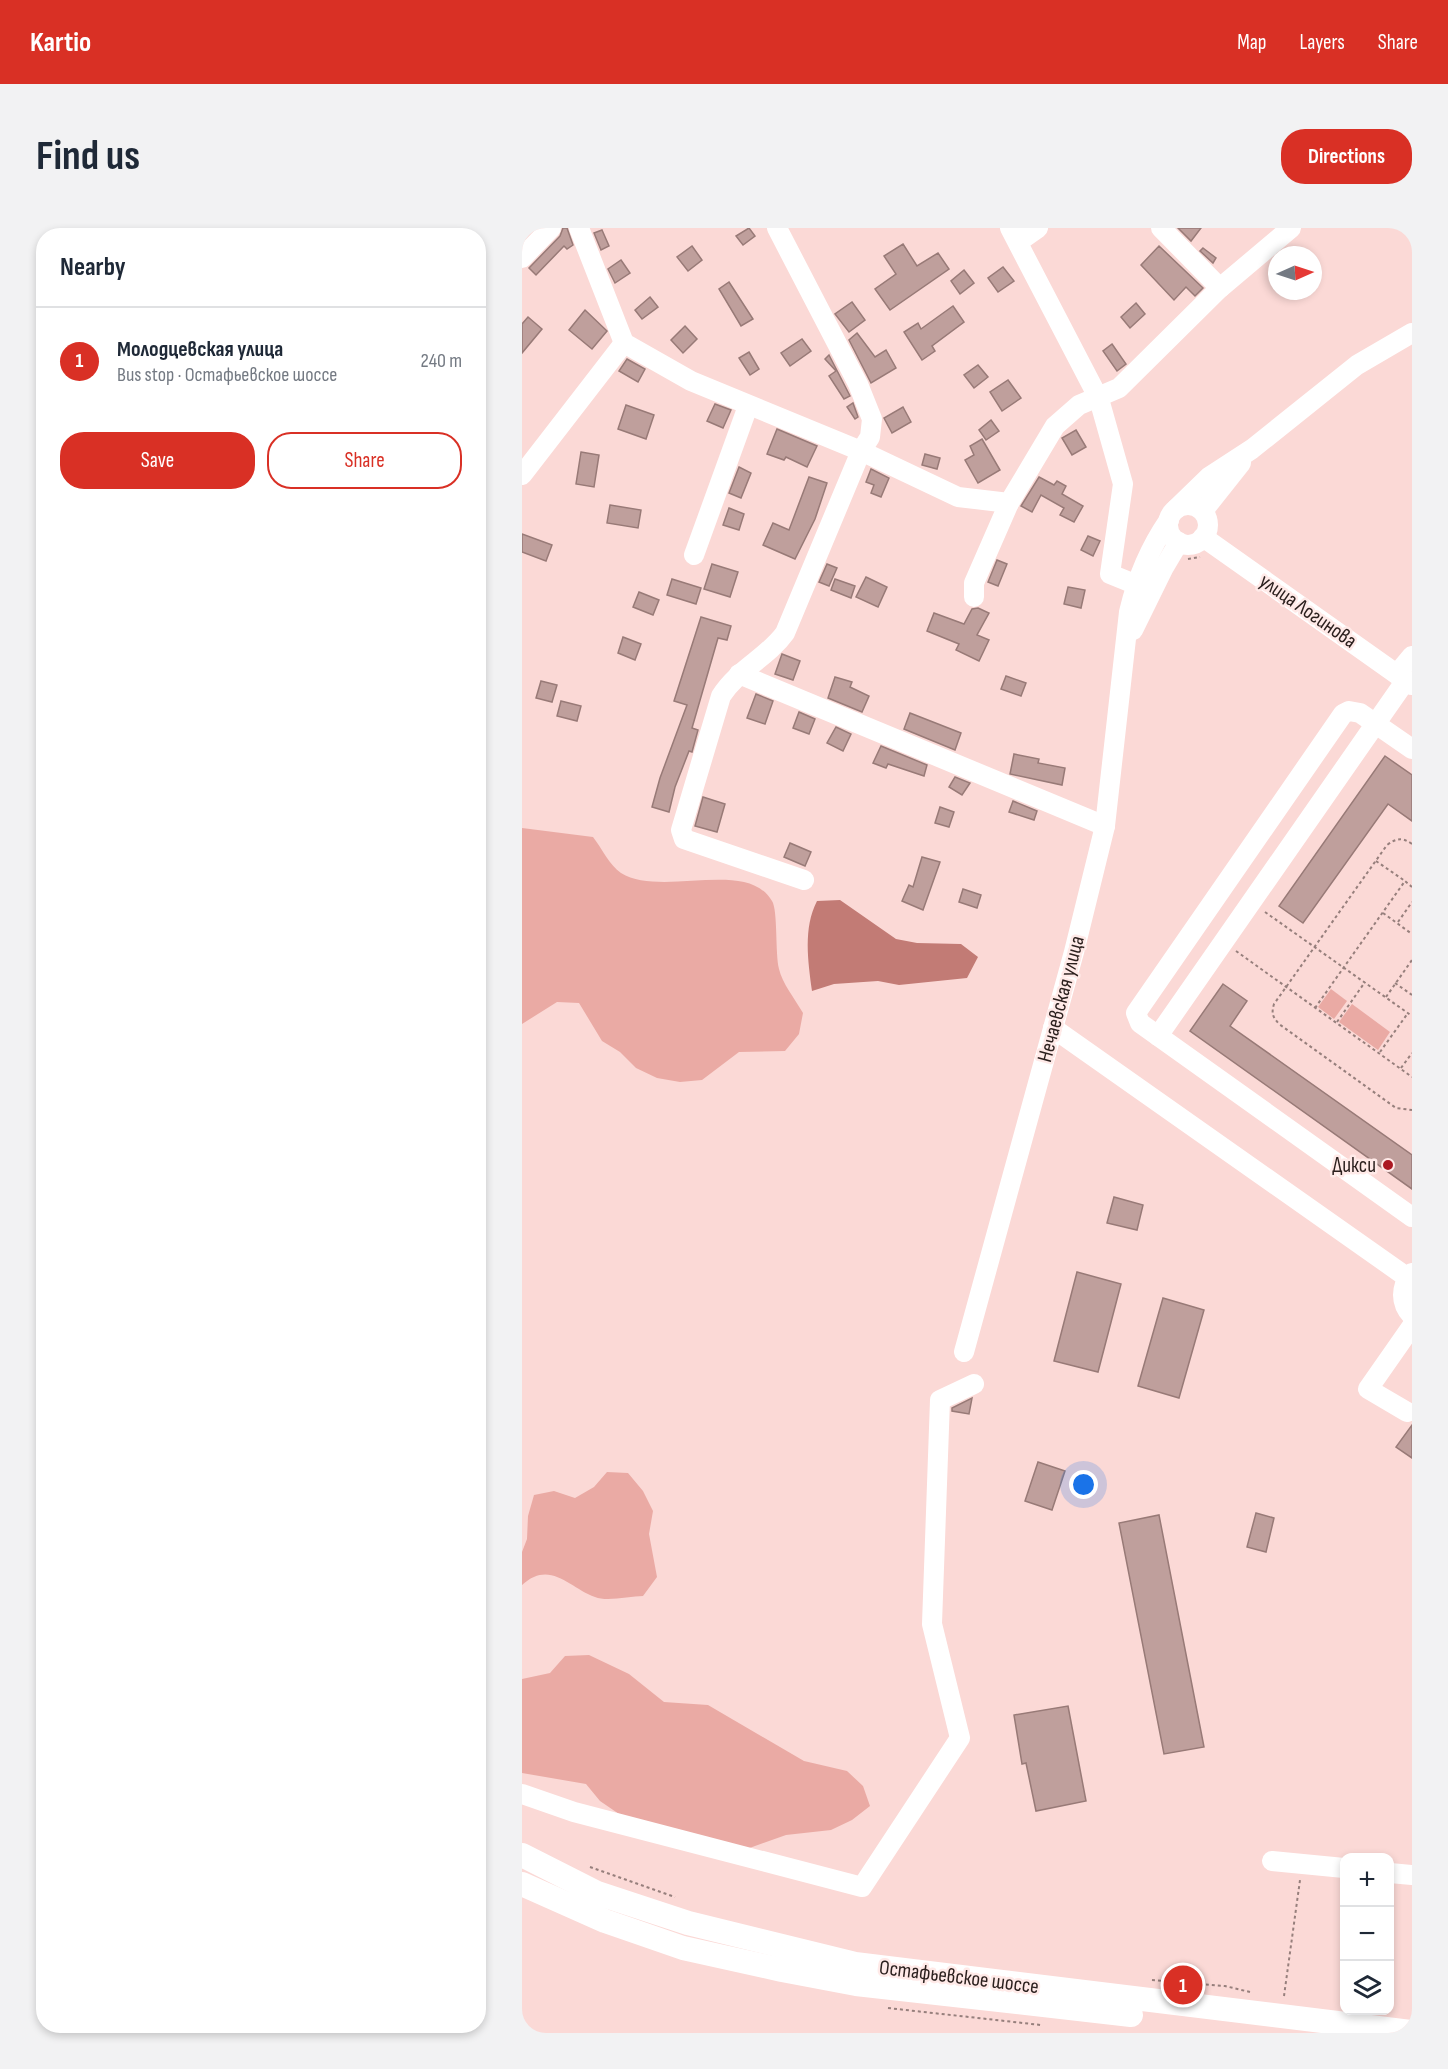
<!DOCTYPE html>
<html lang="en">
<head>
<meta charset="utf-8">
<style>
	:root { --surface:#fff; --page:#f2f2f3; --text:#1f2937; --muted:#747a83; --line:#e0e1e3; --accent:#d93025 }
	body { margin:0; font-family:"Sofia Sans Condensed",sans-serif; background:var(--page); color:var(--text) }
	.controls { position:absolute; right:18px; bottom:18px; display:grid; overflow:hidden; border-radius:12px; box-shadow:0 3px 9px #0003 }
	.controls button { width:54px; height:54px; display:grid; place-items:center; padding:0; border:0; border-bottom:2px solid var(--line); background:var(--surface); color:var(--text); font:30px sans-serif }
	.compass { position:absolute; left:746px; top:18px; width:54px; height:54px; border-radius:50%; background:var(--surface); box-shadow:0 3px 9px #0003; rotate:87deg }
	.you { position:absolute; left:562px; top:1257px; width:21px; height:21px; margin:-15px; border:4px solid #fff; border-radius:50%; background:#1a73e8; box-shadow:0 0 0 9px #1a73e833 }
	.badge { display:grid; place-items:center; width:39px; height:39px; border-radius:50%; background:var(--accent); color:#fff; font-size:20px; font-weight:700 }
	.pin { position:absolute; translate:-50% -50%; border:3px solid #fff; box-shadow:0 2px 6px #0006 }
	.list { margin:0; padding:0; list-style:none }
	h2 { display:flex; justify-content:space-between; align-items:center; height:78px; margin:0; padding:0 24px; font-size:26px }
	h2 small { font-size:20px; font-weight:400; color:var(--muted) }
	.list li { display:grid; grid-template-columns:39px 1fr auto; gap:18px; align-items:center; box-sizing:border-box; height:108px; padding:0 24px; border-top:2px solid var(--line) }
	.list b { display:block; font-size:22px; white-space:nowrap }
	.list p { margin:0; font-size:20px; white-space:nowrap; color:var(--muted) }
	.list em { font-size:20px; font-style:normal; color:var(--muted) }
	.actions { display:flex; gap:12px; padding:18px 24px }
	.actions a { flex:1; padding:14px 0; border:2px solid var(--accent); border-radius:24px; text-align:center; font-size:21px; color:var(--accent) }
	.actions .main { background:var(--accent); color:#fff }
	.icon { flex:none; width:33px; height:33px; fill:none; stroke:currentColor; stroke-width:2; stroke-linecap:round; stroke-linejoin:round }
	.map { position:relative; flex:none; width:890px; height:1805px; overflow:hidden; border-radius:24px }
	header { display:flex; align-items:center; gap:36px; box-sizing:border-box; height:84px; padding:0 30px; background:var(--accent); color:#fff }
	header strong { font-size:28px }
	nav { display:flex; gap:33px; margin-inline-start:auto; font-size:21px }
	.intro { display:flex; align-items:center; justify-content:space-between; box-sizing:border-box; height:144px; padding:0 36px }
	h1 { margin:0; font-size:42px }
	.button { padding:15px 27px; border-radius:24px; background:var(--accent); color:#fff; font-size:21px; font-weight:700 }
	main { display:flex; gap:36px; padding:0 36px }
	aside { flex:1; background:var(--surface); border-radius:24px; box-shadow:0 3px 9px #0003 }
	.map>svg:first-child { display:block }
</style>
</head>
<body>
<header>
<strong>Kartio</strong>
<nav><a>Map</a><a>Layers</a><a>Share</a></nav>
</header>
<div class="intro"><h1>Find us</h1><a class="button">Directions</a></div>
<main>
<aside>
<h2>Nearby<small></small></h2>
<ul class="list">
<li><span class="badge">1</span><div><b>Молодцевская улица</b><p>Bus stop · Остафьевское шоссе</p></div><em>240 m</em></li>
</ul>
<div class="actions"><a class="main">Save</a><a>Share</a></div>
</aside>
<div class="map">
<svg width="890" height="1805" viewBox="0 0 890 1805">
	<rect width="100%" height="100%" fill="#fbd9d6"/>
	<g fill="#eaaaa4">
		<path d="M0,600L71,609C79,619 88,638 99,645C140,670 225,630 250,673C256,682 253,726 257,741C260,755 273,771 281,785L277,806L263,823L217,824L180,852L158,854L135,850L114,840L98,824L80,813L57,775L35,774L0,796Z"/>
		<path d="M809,761L825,773L812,791L796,779Z"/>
		<path d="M830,776L868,804L856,822L817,794Z"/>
		<path d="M85,1244L106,1245L121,1263L131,1283L127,1306L135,1349L121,1368C108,1368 85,1374 73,1369C48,1360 28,1331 0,1357V1324L5,1311L6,1288L12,1267L32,1263L53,1270L72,1259Z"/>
		<path d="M67,1427L107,1446L142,1474L186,1477L282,1533L325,1543L341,1558L348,1578L330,1592L309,1602L264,1607L222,1622L97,1586L78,1573L64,1556L0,1545V1451L28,1445L43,1428Z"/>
	</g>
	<path fill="#c27b75" d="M318,672L374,711L395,715L439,716L456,729L445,750L377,757L356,753L312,756L290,763C286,733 281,700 295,673Z"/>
	<g fill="#bf9f9c" stroke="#987a77" stroke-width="1.5">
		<path d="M41,0H45L51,17L45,21L42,18L14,47L7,40L38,8Z"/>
		<path d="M227,0L233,8L221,17L214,8Z"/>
		<path d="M656,0H679L669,13Z"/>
		<path d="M80,2L87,18L79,22L72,5Z"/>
		<path d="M381,16L395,38L416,25L427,41L368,82L353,61L374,46L362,28Z"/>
		<path d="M170,18L180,32L166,43L155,29Z"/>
		<path d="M637,18L681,60L673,68L664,59L652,72L619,37Z"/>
		<path d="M681,20L694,30L691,35L678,23Z"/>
		<path d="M99,32L108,45L93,55L86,41Z"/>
		<path d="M481,39L492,53L476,64L466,50Z"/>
		<path d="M442,42L452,55L438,66L429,53Z"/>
		<path d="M207,54L231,91L219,98L197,61Z"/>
		<path d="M128,69L136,79L120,91L113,82Z"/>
		<path d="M330,74L343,92L327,104L313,86Z"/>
		<path d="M614,75L623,86L608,100L599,89Z"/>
		<path d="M431,78L442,94L410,118L413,123L400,132L382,104L396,95L399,101Z"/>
		<path d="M63,82L85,103L70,121L47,102Z"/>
		<path d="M6,89L20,101L0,125V96Z"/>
		<path d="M163,98L175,111L161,125L149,112Z"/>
		<path d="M335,105L353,129L364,122L374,140L349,155L327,112Z"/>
		<path d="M280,111L289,123L268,138L259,125Z"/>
		<path d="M590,116L604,136L595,143L581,123Z"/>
		<path d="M227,124L237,141L228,147L217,130Z"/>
		<path d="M307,127L328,168L322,171L307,148L314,143L303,131Z"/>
		<path d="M105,131L123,141L116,154L97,143Z"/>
		<path d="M456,137L466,149L452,160L442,147Z"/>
		<path d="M486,152L499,170L480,183L468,164Z"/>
		<path d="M331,175L336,189L333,191L325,179Z"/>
		<path d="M193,176L209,182L201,200L185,193Z"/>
		<path d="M104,177L132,187L124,211L96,201Z"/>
		<path d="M381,179L389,194L370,205L362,190Z"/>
		<path d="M469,192L477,203L464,212L457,202Z"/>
		<path d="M255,201L295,218L285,239L264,229L262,232L245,226Z"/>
		<path d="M554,202L564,219L550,227L540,210Z"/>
		<path d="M460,211L478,242L456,255L443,232L452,227L448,218Z"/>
		<path d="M59,224L77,227L72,259L54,256Z"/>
		<path d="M403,226L418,230L415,241L400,237Z"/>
		<path d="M217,239L229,245L219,270L207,265Z"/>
		<path d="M349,241L367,250L359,269L349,265L352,257L344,254Z"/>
		<path d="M287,249L305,255L293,291L273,331L241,317L251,295L267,302Z"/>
		<path d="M517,249L532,257L535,253L544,258L540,266L561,278L552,294L538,287L542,280L519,267L510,284L499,278Z"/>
		<path d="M88,277L119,282L116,300L85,295Z"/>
		<path d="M207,280L222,286L217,302L201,297Z"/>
		<path d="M0,306L30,317L24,333L0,324Z"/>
		<path d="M566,308L578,313L571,328L559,322Z"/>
		<path d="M475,332L485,336L476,358L466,354Z"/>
		<path d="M190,336L216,344L208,369L182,361Z"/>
		<path d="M305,336L315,340L307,358L297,354Z"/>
		<path d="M344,349L365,359L356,379L334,369Z"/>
		<path d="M150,351L179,360L174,376L145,367Z"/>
		<path d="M313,351L333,358L329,370L309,362Z"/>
		<path d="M546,359L563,362L559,380L542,376Z"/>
		<path d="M117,364L137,372L131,387L111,379Z"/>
		<path d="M456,380L467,385L455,407L467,412L457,433L434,422L437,416L405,403L412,385L442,396L450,381Z"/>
		<path d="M179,389L209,398L205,412L196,410L170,500L176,502L170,524L167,523L153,559L147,584L130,579L138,550L165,477L152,473Z"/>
		<path d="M101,409L119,416L113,432L96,425Z"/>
		<path d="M260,426L278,433L271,452L253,446Z"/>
		<path d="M484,448L504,455L499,468L479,461Z"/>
		<path d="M313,449L330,454L328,459L347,468L340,484L306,470Z"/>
		<path d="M19,453L35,457L30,474L14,470Z"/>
		<path d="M234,466L251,473L243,496L225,490Z"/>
		<path d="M39,473L59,478L55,493L35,488Z"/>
		<path d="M277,484L293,491L287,506L271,500Z"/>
		<path d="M388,485L439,505L433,522L382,501Z"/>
		<path d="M314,499L329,506L321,523L305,515Z"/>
		<path d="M359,518L405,537L402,548L366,536L364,540L351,535Z"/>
		<path d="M492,526L517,531L516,535L543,540L540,557L488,546Z"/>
		<path d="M863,528L890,547V593L866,576L781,695L757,678Z"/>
		<path d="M433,549L448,555L440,567L427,559Z"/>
		<path d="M181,569L203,576L195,604L173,598Z"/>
		<path d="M491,573L515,583L512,592L487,584Z"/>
		<path d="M418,579L432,584L427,599L413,595Z"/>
		<path d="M268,615L289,624L283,638L262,629Z"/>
		<path d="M400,629L418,634L401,682L380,673L387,657L391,659Z"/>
		<path d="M441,661L459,667L455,680L437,674Z"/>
		<path d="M701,756L725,773L708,798L890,927V961L668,803Z"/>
		<path d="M592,969L621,977L615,1002L585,995Z"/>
		<path d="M555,1044L599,1056L576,1144L532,1133Z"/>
		<path d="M641,1070L682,1082L657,1170L616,1158Z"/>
		<path d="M450,1170L447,1186L430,1183V1180Z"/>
		<path d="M890,1197V1230L874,1219Z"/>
		<path d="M516,1234L543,1243L530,1282L503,1273Z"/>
		<path d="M734,1285L752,1290L744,1324L725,1319Z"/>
		<path d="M637,1287L682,1519L642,1526L597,1295Z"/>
		<path d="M546,1478L564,1573L514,1583L504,1535L500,1536L492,1487Z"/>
	</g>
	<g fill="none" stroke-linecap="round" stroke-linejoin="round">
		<g stroke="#967f7c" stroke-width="2" stroke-dasharray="3 3" stroke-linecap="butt">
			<path d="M666,331L678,329"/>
			<path d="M890,616C880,609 875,610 865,617L752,776C749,786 751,789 757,796L874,880L890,882"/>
			<path d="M854,633L883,653"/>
			<path d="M743,684L890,788"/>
			<path d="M861,685L890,706"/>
			<path d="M876,694L890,674"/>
			<path d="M714,723L890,849"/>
			<path d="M873,755L890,767"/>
			<path d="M864,769L890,732"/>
			<path d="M793,780L883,653L890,659"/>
			<path d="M815,794L843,754"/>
			<path d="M858,824L886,785"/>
			<path d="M879,840L890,825"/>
			<path d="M68,1639L153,1669"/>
			<path d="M630,1752L703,1758L728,1764"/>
			<path d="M762,1768L778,1652"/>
			<path d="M366,1780L519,1797"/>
		</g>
		<g stroke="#fff" stroke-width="20">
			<path d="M57,0L102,115L169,153L339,223L263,405C245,430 216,441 199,468L159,602L162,611L282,652"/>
			<path d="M255,0L336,156L350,191L348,209L339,223L436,269L487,275L533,198L557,177L597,160L698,60L769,0"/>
			<path d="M488,0L577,171L601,256L588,346L620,359"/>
			<path d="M639,0L698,60"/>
			<path d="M496,14L516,0"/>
			<path d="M0,30L29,0"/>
			<path d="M0,247L102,115"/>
			<circle cx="666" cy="297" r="20"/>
			<path d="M654,281L687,249L730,221L835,137L890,105"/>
			<path d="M681,283L719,235"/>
			<path d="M681,309L890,457"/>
			<path d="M172,327L226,178"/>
			<path d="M452,369V355L487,275"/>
			<path d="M611,402L641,341L657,314"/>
			<path d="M217,446L583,598"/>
			<path d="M875,446L890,428"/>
			<path d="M890,521L838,485L827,483L821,486L614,785L618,795L890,989"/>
			<path d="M531,800L886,1050"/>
			<path d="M636,808L884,452"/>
			<path d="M890,1045C878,1059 878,1075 890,1088"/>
			<path d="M442,1124L552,724L583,598L607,384C615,350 627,321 647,292"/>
			<path d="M885,1184L846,1161L890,1098"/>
			<path d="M0,1566L52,1584L340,1659L438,1510L410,1396L418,1172L452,1156"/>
			<path d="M750,1633L822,1640"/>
			<path d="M868,1645L890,1647"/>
		</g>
		<g stroke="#fff" stroke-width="24">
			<path d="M0,1627L75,1665L166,1695L333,1736L890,1804"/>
			<path d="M0,1656L83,1693L161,1720L260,1742L334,1756L609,1787"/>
		</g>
	</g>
	<circle fill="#ab1822" stroke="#ffeae8" stroke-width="2" cx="866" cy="937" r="6"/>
	<g text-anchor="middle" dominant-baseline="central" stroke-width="5" stroke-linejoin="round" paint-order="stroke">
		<g font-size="21" fill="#2c201e" stroke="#ffeae8">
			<text transform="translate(786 383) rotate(35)">улица Логинова</text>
			<text transform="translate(539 771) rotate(-75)">Нечаевская улица</text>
			<text transform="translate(437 1749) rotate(7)">Остафьевское шоссе</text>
		</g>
		<g font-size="21" fill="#2c201e" stroke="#ffeae8" text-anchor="end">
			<text x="854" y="937">Дикси</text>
		</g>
	</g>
</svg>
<div class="controls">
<button>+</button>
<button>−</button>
<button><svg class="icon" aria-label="layers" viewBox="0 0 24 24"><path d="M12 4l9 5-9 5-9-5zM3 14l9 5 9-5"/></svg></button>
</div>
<svg class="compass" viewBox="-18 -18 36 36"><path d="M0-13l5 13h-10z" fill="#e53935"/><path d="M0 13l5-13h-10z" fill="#747a83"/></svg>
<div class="you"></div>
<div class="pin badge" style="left:661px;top:1757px">1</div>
</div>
</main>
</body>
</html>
